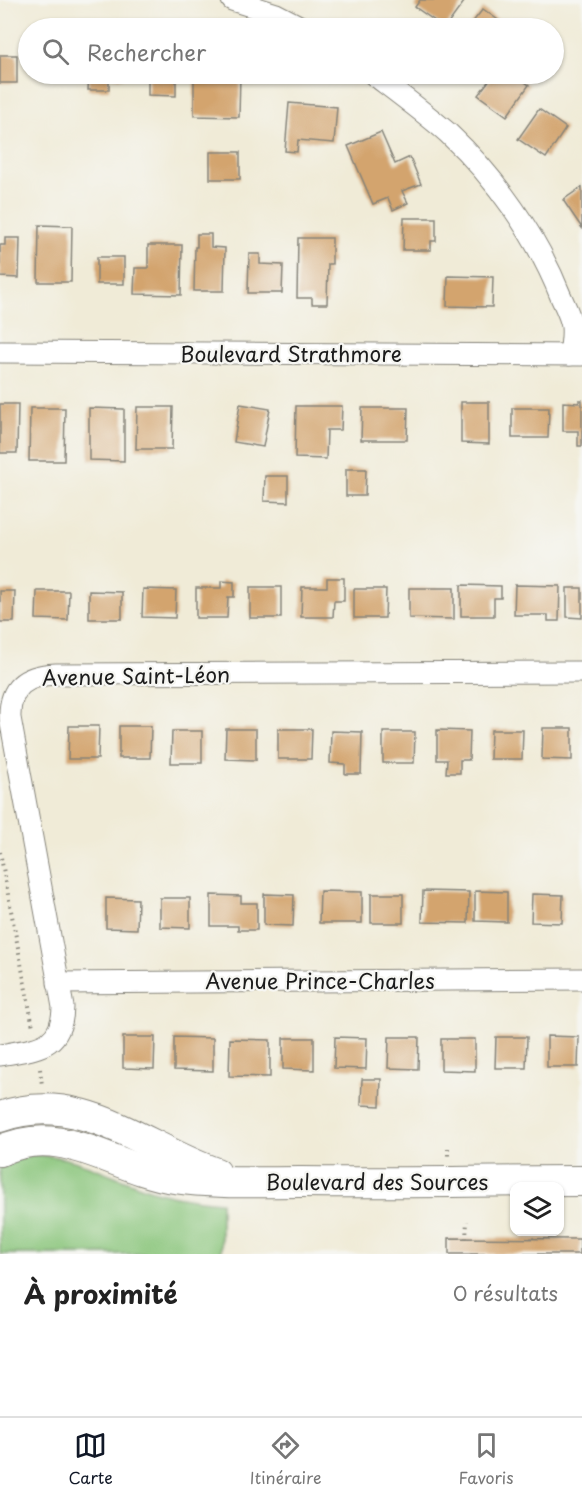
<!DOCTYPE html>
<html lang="fr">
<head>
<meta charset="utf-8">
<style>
	:root { --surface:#fff; --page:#f6f6f6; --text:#222; --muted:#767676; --line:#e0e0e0; --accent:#111827 }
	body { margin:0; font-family:"Playpen Sans",sans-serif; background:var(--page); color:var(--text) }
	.controls { position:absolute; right:18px; bottom:18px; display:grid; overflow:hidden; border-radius:12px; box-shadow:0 2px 4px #0004 }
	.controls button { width:54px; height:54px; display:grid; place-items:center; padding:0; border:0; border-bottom:2px solid var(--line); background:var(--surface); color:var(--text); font:30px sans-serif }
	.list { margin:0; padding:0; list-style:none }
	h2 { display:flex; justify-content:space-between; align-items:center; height:78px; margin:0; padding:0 24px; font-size:26px }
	h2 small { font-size:20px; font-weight:400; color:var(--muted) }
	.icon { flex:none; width:33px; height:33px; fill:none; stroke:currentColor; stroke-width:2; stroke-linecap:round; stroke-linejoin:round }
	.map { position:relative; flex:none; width:582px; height:1254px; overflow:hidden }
	.search { position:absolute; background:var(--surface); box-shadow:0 2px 4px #0004; left:18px; right:18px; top:18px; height:66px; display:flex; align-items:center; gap:15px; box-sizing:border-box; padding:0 21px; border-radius:33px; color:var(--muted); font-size:22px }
	.sheet { height:162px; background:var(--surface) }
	nav { display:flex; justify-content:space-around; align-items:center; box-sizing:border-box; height:84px; border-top:2px solid var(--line); background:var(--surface); font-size:16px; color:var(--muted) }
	nav a { display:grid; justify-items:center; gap:3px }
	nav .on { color:var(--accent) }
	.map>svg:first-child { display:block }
</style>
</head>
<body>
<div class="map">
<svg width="582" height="1254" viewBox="0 0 582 1254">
	<rect width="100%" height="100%" fill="#f6f6f2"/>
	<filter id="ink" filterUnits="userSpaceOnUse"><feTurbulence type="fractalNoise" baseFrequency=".0167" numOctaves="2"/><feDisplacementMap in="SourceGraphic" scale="12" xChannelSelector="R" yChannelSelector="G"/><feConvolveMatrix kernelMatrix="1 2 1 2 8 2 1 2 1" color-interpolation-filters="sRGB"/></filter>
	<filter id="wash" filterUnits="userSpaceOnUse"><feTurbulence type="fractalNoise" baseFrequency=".008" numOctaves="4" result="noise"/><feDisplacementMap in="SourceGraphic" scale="24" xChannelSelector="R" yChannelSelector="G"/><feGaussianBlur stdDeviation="1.35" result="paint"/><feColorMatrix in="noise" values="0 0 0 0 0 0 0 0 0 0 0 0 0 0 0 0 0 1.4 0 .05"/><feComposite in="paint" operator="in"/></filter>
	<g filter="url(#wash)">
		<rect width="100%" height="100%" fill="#f0ebd7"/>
		<path fill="#89c57a" stroke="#52704b" stroke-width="1.5" d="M32,1155C72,1154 106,1174 143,1187C168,1196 194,1200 221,1202V1254H0V1168L15,1160Z"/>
		<g id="blocks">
			<g fill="#d3a46e">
				<path d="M420,0H461L464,2L445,28L415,7Z"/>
				<path d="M483,9L509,28H468Z"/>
				<rect x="0" y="55" width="17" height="28"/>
				<path d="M89,74H123V78L109,77V90H88Z"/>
				<path d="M142,74H188V78H176V96L148,95V77H142Z"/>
				<path d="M194,74L240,75L239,117L194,116Z"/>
				<path d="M494,74H514L529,85L507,116L478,95Z"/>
				<path d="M289,103L337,107L334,143L298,140L297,152L285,151Z"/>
				<path d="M539,109L566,128L546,158L518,139Z"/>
				<path d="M381,132L395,164L410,157L421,184L402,191L408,203L393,210L388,198L373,204L348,146Z"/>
				<rect x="210" y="152" width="30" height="27"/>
				<path d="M582,187V228L563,200Z"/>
				<path d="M404,218H436V241H431V250H403Z"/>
				<path d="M39,225L72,226L71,282H38Z"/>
				<path d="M197,234H211V247L225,248L224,291H194L195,247H197Z"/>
				<path d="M5,238H20L19,278L0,277V245H5Z"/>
				<path d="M298,238H332V264H328L327,304H312V298H297Z"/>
				<path d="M148,245H182L181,295L134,294L135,268H148Z"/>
				<path d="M249,254H260V264L283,265L282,293H248Z"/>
				<rect x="97" y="257" width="27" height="27"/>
				<path d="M448,276L493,277L492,307L447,306Z"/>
				<path d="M579,400H582V446H578V431H563V402L579,403Z"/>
				<path d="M461,402H489V444L461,443Z"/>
				<path d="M0,404H18L17,453H0Z"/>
				<path d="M240,404L270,409L263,447L234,442Z"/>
				<path d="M296,406H342L341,430H327L326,459L295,458Z"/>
				<path d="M137,407H173L172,449H136Z"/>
				<path d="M30,408H65L64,461H29Z"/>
				<path d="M89,408L124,409V461L89,460Z"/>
				<path d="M362,408H408L407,440H361Z"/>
				<path d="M512,408H549L548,438H512Z"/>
				<path d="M346,469H366L365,496H346Z"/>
				<path d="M265,476H288V502L264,501Z"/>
				<path d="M327,578H344V601H334L333,617H301L302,587H327Z"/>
				<path d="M221,581L234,582V597H228L227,618H196V588H221Z"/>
				<path d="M461,585L501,586V598H494V616H461Z"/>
				<path d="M515,585L560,586L559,621H548V615H514Z"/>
				<rect x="250" y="587" width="31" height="31"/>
				<path d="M409,588H454V619L409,618Z"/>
				<path d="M567,588H582V618L567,617Z"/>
				<path d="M143,589L176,590L175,618L142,617Z"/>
				<path d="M354,589H386L385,618H354Z"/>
				<path d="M0,591H15L14,622H0Z"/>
				<path d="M37,591H69L68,620L36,619Z"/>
				<path d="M89,591L122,592V619H89Z"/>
				<path d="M69,726H99L98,759H68Z"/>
				<path d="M119,726H151L150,758H119Z"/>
				<path d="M543,728H572V760L542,759Z"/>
				<path d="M226,729H256V760L225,759Z"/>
				<path d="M278,729H312L311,759H278Z"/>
				<path d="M437,730L470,731L469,760H460V773H446L447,760H437Z"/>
				<path d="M491,730H523L522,759H490Z"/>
				<path d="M172,731H202V763H171Z"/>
				<path d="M331,731L362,732L361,774H345V764L330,763Z"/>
				<path d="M383,732H415L414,763H383Z"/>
				<path d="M320,891L362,892V923H319Z"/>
				<path d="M423,891L469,892L468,923L422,922Z"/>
				<path d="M475,891L507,892V922L475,921Z"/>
				<path d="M264,894L294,895L293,926L264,925Z"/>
				<rect x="371" y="894" width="32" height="29"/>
				<path d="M532,894L563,895L562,923L531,922Z"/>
				<path d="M211,895L241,896V903H257V930H238V926H211Z"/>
				<path d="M106,898L138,899L137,929L106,928Z"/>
				<path d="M160,898H190V928L160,927Z"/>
				<path d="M547,1036L579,1037L578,1067H547Z"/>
				<path d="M123,1037H155L154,1069L123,1068Z"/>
				<path d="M174,1037L213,1038V1071L174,1070Z"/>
				<path d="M335,1037L367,1038L366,1069L334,1068Z"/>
				<path d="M389,1037H419L418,1069L388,1068Z"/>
				<path d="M496,1037H527L526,1068H495Z"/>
				<path d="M283,1038H314V1070L283,1069Z"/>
				<path d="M230,1039L270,1040V1077L229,1076Z"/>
				<path d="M441,1039H475V1071L441,1070Z"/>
				<path d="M362,1079H381L380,1106L361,1105Z"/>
				<path d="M449,1238L580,1239V1254H449Z"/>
			</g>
		</g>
	</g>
	<g filter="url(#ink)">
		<use href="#blocks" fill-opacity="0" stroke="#86847a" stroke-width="1.5"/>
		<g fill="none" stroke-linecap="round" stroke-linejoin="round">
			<g stroke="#86847a" stroke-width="23">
				<g id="street">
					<path d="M232,0L276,14L303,28"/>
					<path d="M373,74C398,93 424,112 448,133C496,178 537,236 561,297C565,306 571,317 572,327C573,336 571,346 570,355"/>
					<path d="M0,352L582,355"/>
					<path d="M58,983L582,979"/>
					<path d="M0,1055C35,1048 62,1050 63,1007L10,718C9,686 27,675 56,674L582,672"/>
				</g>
			</g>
			<g stroke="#86847a" stroke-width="32">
				<g id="secondary">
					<path d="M0,1117C81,1088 144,1148 216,1173"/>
					<path d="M0,1151C63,1121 113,1169 174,1178C213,1184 260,1182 301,1182C394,1183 488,1181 582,1181"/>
				</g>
			</g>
			<g stroke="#86847a" stroke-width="4" stroke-dasharray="1.5 4.5" stroke-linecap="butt">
				<path d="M0,852L33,1027"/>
				<path d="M40,1069L42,1085"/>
				<path d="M448,1148V1158"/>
				<path d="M466,1239L467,1221"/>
				<path d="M532,1239V1232"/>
			</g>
			<use href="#street" stroke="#fff" stroke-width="21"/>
			<use href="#secondary" stroke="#fff" stroke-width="30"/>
		</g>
	</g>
	<g text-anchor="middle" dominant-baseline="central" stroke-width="4.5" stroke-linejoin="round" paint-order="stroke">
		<g font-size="21" fill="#1c1c1c" stroke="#f6f6f2">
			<text x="291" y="353">Boulevard Strathmore</text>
			<text transform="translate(136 675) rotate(-1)">Avenue Saint-Léon</text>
			<text x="320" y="980">Avenue Prince-Charles</text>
			<text x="377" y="1181">Boulevard des Sources</text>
		</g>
	</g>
</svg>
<div class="controls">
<button><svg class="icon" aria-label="layers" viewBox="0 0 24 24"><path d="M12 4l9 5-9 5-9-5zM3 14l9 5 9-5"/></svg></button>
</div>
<div class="search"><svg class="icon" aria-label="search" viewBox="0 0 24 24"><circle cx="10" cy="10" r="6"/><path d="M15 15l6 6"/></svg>Rechercher</div>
</div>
<section class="sheet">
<h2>À proximité<small>0 résultats</small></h2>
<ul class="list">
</ul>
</section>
<nav>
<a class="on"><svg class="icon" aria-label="map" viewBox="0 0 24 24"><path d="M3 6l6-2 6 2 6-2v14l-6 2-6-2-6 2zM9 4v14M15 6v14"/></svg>Carte</a>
<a><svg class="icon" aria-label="directions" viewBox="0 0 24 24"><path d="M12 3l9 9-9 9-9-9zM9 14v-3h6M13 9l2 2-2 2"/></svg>Itinéraire</a>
<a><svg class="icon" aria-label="saved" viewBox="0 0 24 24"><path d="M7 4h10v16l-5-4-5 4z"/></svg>Favoris</a>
</nav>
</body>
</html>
